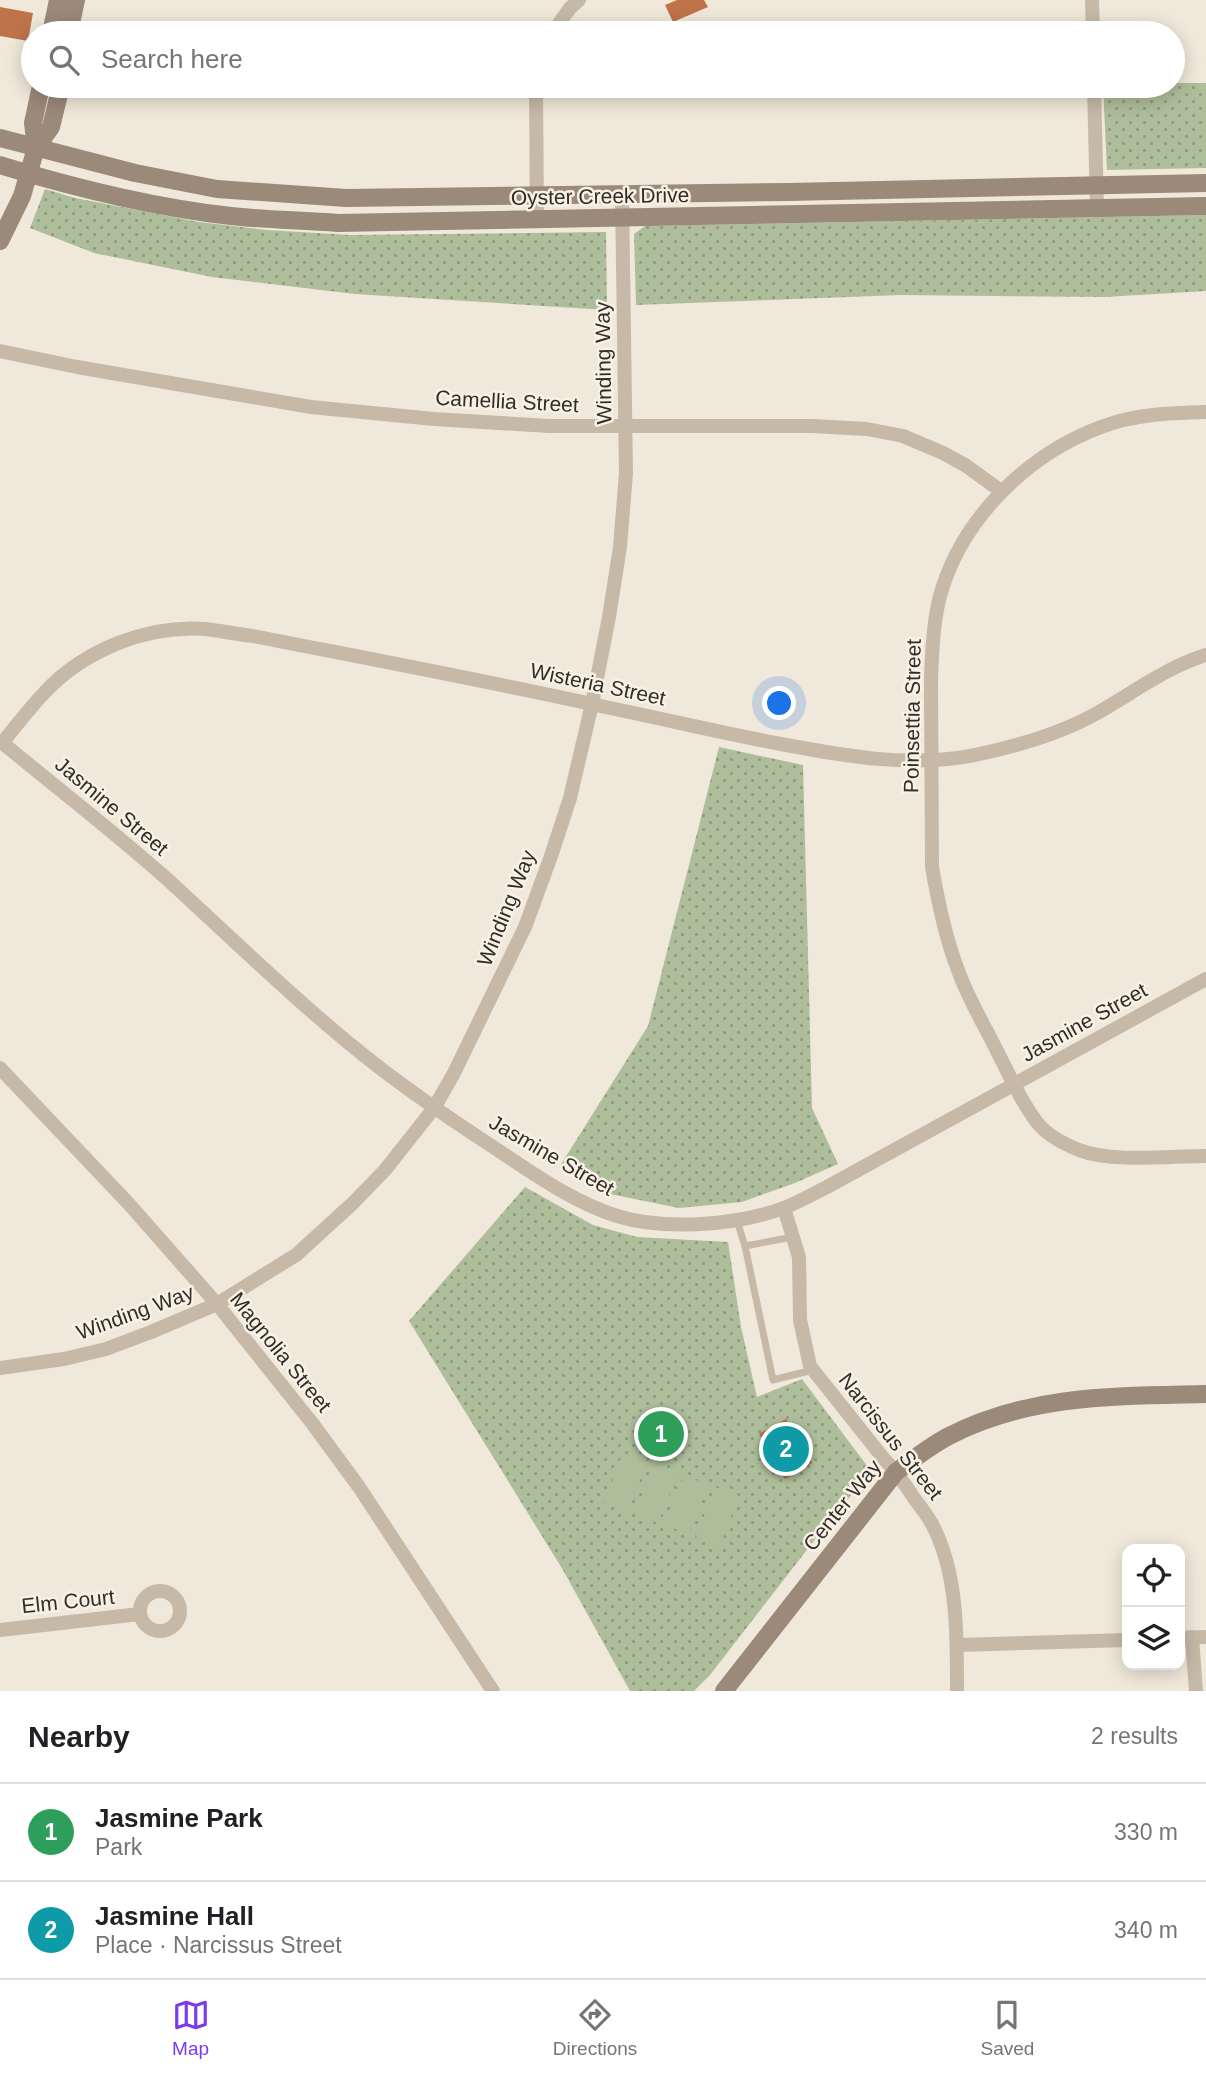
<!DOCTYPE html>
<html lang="en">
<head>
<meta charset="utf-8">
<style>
	:root { --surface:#fff; --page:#f6f6f6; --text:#202124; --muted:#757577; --line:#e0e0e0; --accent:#7c3aed }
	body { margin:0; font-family:Arial,sans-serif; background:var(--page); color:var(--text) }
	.controls { position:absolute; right:21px; bottom:21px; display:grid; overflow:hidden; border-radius:14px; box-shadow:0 4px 18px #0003 }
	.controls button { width:63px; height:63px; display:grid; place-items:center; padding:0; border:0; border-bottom:2px solid var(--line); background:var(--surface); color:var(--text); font:35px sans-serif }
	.you { position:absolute; left:780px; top:704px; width:24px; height:24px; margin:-18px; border:5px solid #fff; border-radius:50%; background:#1a73e8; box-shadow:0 0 0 10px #1a73e833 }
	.badge { display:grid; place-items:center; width:46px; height:46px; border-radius:50%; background:var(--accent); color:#fff; font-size:23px; font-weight:700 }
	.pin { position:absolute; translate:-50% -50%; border:4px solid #fff; box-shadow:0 2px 7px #0006 }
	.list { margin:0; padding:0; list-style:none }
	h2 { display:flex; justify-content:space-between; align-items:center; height:91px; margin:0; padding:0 28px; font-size:30px }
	h2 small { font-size:23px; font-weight:400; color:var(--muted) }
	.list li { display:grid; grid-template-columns:46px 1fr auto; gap:21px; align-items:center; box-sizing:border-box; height:98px; padding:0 28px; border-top:2px solid var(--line) }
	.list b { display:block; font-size:26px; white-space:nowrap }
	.list p { margin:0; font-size:23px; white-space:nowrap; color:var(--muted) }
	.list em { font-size:23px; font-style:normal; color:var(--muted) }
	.icon { flex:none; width:38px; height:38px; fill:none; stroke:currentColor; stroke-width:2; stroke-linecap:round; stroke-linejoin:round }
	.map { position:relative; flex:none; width:1206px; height:1691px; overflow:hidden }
	.search { position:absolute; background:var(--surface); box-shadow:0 4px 18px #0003; left:21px; right:21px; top:21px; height:77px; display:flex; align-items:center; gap:18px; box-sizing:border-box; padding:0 24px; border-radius:38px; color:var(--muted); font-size:26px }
	.sheet { height:287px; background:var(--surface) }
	nav { display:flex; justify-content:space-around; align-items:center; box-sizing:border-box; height:98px; border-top:2px solid var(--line); background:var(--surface); font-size:19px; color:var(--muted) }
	nav a { display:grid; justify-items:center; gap:4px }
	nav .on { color:var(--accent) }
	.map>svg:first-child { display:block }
</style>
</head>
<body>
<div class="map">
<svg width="1206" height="1691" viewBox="0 0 1206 1691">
	<defs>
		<pattern id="green-dots" width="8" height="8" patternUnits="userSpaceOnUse" patternTransform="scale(1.75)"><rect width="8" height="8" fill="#aebe9b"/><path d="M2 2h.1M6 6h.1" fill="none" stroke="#8e9b7e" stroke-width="1.8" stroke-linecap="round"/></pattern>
	</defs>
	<rect width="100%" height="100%" fill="#f0e8da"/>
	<g fill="url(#green-dots)">
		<path d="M1173,83H1206V168L1107,170L1103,86H1173Z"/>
		<path d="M45,189L75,198L199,222L267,230L350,235L606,232L607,310L355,294L212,277L94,253L30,228Z"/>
		<path d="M1206,215V291L1105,297L901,295L636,305L634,234L645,226Z"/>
		<path d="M719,747L803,765L812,1108L838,1164L795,1183L742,1202L679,1208L605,1193L560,1166L648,1026Z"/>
		<path d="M525,1187L593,1225L637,1237L728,1242L741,1327L757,1397L802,1379L871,1471L813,1542L710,1675L694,1691H630L563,1570L409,1321Z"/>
	</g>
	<g fill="#aebe9b">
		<path d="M623,1453L647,1462L628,1511L604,1502Z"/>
		<path d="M654,1464L678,1473L658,1523L635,1514Z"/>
		<path d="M684,1475L708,1485L689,1534L665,1525Z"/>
		<path d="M715,1487L739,1496L720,1546L696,1537Z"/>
	</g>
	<g fill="#bf7349">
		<path d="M677,0H704L708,7L673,22L665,5Z"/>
		<path d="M0,7L33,13L28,41L0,36Z"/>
		<path d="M608,86H631V89L608,90Z"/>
		<path d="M786,1419L812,1463L785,1479L759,1434Z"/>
	</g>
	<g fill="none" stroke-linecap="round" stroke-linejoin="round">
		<g stroke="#c7b9a7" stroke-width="7">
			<path d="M737,1221L745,1246L793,1237"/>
			<path d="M745,1246L773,1380L813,1370"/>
		</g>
		<g stroke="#c7b9a7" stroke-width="14">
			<path d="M1092,0L1093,33"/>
			<path d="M552,33L570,8L579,0"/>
			<path d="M536,86L537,220"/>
			<path d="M1094,86L1097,208"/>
			<path d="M0,351L77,367L311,407L434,419L549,426H812L867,429L903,436L943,453L965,465L1001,491"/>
			<path d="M1206,412C1170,413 1135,414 1101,427C1026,455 959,521 939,600C933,626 932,653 931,680L932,867C938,902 945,937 958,970C968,999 984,1024 997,1051C1009,1074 1020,1100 1036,1121C1046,1135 1064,1144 1079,1150C1112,1163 1170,1156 1206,1156"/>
			<path d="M0,741C56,787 113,831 167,879C237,943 305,1010 380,1068C414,1094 449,1118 484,1141C526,1168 569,1201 617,1216C666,1231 737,1225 784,1208C799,1202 813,1194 827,1187L1206,979"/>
			<path d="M2,743C16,726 29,709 44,693C84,650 146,625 205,629C221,631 237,634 253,636C370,659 488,681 605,707C664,719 722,733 781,744C845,756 909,768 975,755C1018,746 1061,734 1099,712C1134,692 1167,667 1206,655"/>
			<path d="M0,1068L129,1204L217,1304L312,1423L359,1487L493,1691"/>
			<path d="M784,1208L799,1257L800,1320L810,1366L884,1459C896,1471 905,1484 914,1498C921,1508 930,1518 935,1530C958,1578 957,1638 957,1691"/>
			<path d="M0,1368L64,1359L106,1349L151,1332L217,1304L296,1255L353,1203L385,1170L434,1108L454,1073L525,927L551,856L570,798L592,704L609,617L620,547L626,473L622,195"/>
			<circle cx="160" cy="1611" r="20"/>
			<path d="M0,1630L140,1614"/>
			<path d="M1192,1637L1196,1691"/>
			<path d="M1180,1638L1206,1637"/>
			<path d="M957,1645L1127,1640"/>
		</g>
		<g stroke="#9b8979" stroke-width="18">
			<path d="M51,33L58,0"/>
			<path d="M69,33L76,0"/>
			<path d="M0,138L135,173L217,189L346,198L789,192L1206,183"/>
			<path d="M36,148L33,123L41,86"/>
			<path d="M0,165C75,188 152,207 231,216C266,220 302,220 338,223L1206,206"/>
			<path d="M0,241L22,196L36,148L51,127L61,86"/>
			<path d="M724,1691L896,1472C913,1459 930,1446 949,1436C1030,1394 1118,1396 1206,1394"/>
		</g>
	</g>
	<g text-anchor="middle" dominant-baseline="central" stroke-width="5" stroke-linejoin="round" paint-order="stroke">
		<g font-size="21" fill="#342d27" stroke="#f8f2e6">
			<text transform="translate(600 196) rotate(-1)">Oyster Creek Drive</text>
			<text transform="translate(603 363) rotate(-91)">Winding Way</text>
			<text transform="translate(507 401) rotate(3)">Camellia Street</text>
			<text transform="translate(598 684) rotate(12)">Wisteria Street</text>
			<text transform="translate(912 716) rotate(-89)">Poinsettia Street</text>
			<text transform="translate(112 806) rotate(40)">Jasmine Street</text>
			<text transform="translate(506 908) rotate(-68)">Winding Way</text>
			<text transform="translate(1084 1022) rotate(-29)">Jasmine Street</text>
			<text transform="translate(552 1155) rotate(30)">Jasmine Street</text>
			<text transform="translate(135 1312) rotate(-20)">Winding Way</text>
			<text transform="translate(281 1352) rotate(51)">Magnolia Street</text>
			<text transform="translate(891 1436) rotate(52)">Narcissus Street</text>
			<text transform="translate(842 1505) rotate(-51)">Center Way</text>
			<text transform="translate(68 1601) rotate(-6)">Elm Court</text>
		</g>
	</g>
</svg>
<div class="controls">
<button><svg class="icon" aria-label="locate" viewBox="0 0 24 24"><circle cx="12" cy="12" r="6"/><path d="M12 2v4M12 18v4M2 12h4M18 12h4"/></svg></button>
<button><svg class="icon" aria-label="layers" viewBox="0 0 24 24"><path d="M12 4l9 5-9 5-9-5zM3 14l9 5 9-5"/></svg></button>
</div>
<div class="you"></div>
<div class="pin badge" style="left:661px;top:1434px;background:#2e9e5b">1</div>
<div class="pin badge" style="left:786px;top:1449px;background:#0f9aa8">2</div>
<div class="search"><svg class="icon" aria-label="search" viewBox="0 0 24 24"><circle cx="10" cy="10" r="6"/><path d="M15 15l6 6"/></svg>Search here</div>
</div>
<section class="sheet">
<h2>Nearby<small>2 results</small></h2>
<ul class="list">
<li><span class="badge" style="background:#2e9e5b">1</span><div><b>Jasmine Park</b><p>Park</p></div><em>330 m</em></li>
<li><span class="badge" style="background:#0f9aa8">2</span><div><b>Jasmine Hall</b><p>Place · Narcissus Street</p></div><em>340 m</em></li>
</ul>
</section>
<nav>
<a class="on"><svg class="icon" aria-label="map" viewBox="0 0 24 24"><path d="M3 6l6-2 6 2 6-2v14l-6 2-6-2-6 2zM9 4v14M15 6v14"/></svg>Map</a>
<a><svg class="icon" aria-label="directions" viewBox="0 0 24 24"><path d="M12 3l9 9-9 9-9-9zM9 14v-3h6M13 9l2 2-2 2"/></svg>Directions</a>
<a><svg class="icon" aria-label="saved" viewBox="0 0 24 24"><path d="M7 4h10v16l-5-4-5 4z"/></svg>Saved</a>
</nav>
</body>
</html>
